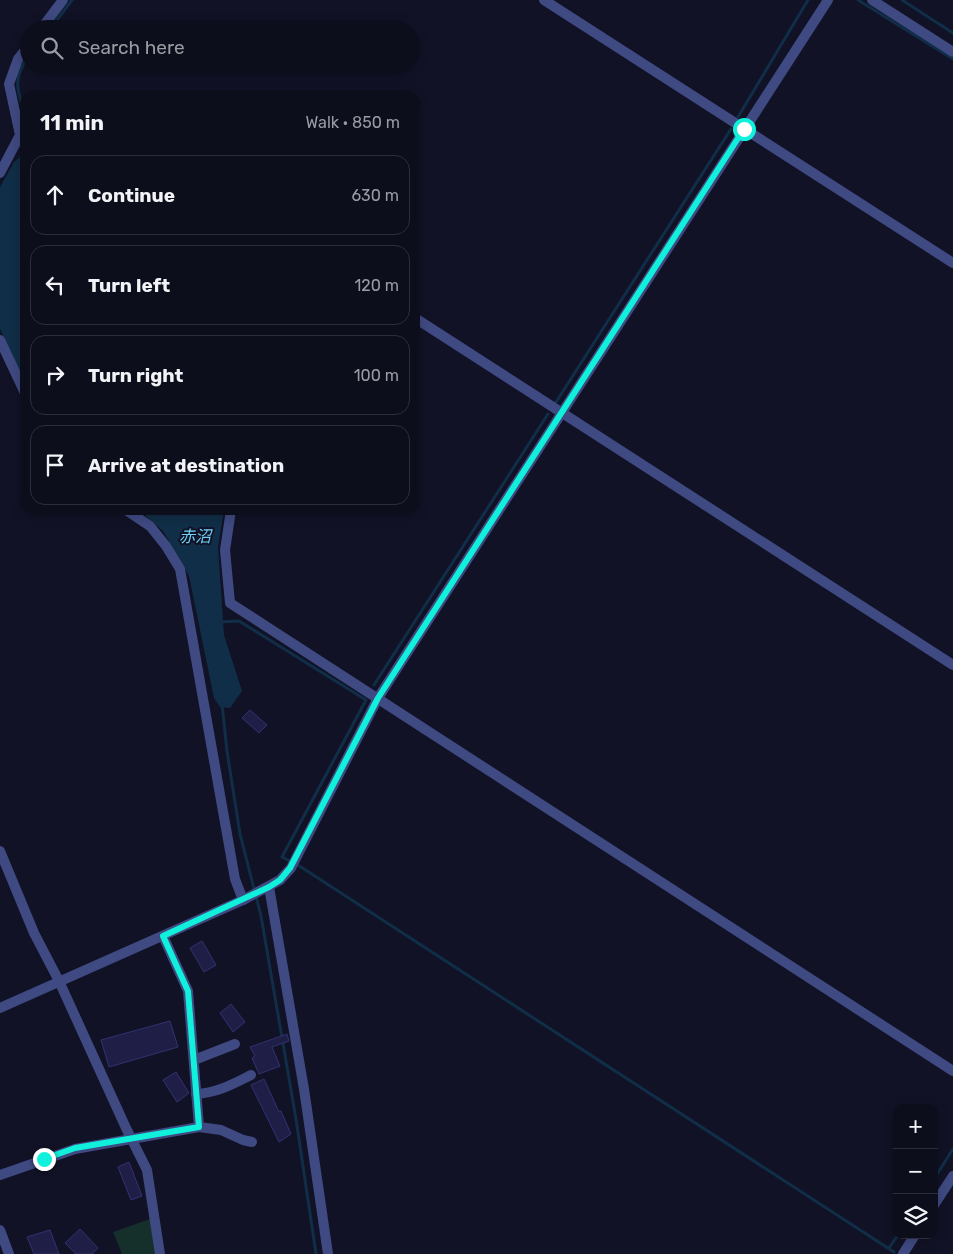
<!DOCTYPE html>
<html lang="en">
<head>
<meta charset="utf-8">
<style>
	:root { --surface:#0d0e1c; --page:#161725; --text:#f1f3f6; --muted:#9a9ca3; --line:#2d2e3b }
	body { margin:0; font-family:Rubik,"Noto Sans JP",sans-serif; background:var(--page); color:var(--text) }
	.controls { position:absolute; right:15px; bottom:15px; display:grid; overflow:hidden; border-radius:10px; box-shadow:0 2px 12px #0003 }
	.controls button { width:45px; height:45px; display:grid; place-items:center; padding:0; border:0; border-bottom:1px solid var(--line); background:var(--surface); color:var(--text); font:25px sans-serif }
	.stop { position:absolute; width:15px; height:15px; margin:-11px; border:4px solid #11f0db; border-radius:50%; background:#fff }
	.stop.end { background:#11f0db; border-color:#fff; box-shadow:0 1px 5px #0008 }
	.list { margin:0; padding:0; list-style:none }
	h2 { display:flex; justify-content:space-between; align-items:center; height:65px; margin:0; padding:0 20px; font-size:21px }
	h2 small { font-size:16px; font-weight:400; color:var(--muted) }
	.list li { display:grid; grid-template-columns:32px 1fr auto; gap:15px; align-items:center; box-sizing:border-box; height:80px; margin:0 10px 10px; padding:0 10px; border:1px solid var(--line); border-radius:15px }
	.list b { display:block; font-size:19px; white-space:nowrap }
	.list em { font-size:16px; font-style:normal; color:var(--muted) }
	.icon { flex:none; width:28px; height:28px; fill:none; stroke:currentColor; stroke-width:2; stroke-linecap:round; stroke-linejoin:round }
	.map { position:relative; flex:none; width:953px; height:1254px; overflow:hidden }
	.search { position:absolute; background:var(--surface); box-shadow:0 2px 12px #0003; left:20px; top:20px; width:400px; height:55px; display:flex; align-items:center; gap:12px; box-sizing:border-box; padding:0 18px; border-radius:28px; color:var(--muted); font-size:19px }
	.panel { position:absolute; background:var(--surface); box-shadow:0 2px 12px #0003; left:20px; top:90px; width:400px; height:425px; border-radius:15px }
	.map>svg:first-child { display:block }
</style>
</head>
<body>
<div class="map">
<svg width="953" height="1254" viewBox="0 0 953 1254">
	<rect width="100%" height="100%" fill="#111226"/>
	<path fill="#15302a" d="M150,1219L156,1254H122L113,1232Z"/>
	<g fill="#102e47">
		<path d="M25,153V383L0,329V187L14,162Z"/>
		<path d="M139,510H224L218,547L224,635L242,691L230,708L220,707L214,698L189,576L163,531Z"/>
	</g>
	<g fill="none" stroke-linecap="round" stroke-linejoin="round">
		<g stroke="#102e47" stroke-width="3">
			<path d="M858,0L953,59"/>
			<path d="M902,0L953,33"/>
			<path d="M50,29L72,0"/>
			<path d="M25,114C17,91 12,77 29,56"/>
			<path d="M738,117L808,0"/>
			<path d="M556,402L731,129"/>
			<path d="M220,622L239,621L366,700L282,857L301,867L894,1252"/>
			<path d="M374,685L548,414"/>
			<path d="M222,704L227,751L240,834L261,916L296,1119L316,1254"/>
			<path d="M934,1179L953,1149"/>
			<path d="M889,1248L898,1235"/>
		</g>
	</g>
	<g fill="#1f1e46" stroke="#323271">
		<path d="M250,710L267,725L259,733L242,718Z"/>
		<path d="M202,941L216,965L204,972L190,948Z"/>
		<path d="M231,1004L245,1022L233,1032L220,1013Z"/>
		<path d="M170,1021L178,1047L109,1067L101,1040Z"/>
		<path d="M287,1034L289,1041L272,1047L280,1066L259,1074L252,1058L255,1056L250,1047Z"/>
		<path d="M176,1072L189,1093L177,1102L163,1080Z"/>
		<path d="M264,1079L279,1112L281,1111L291,1134L279,1142L251,1085Z"/>
		<path d="M129,1162L142,1196L131,1200L118,1167Z"/>
		<path d="M80,1229L98,1248L92,1254H76L65,1243Z"/>
		<path d="M50,1230L59,1254H34L27,1237Z"/>
	</g>
	<g fill="none" stroke-linecap="round" stroke-linejoin="round">
		<g stroke="#3f4a82" stroke-width="10">
			<path d="M544,0L953,263"/>
			<path d="M41,29L63,0"/>
			<path d="M0,173L20,135L9,84L18,59L29,45"/>
			<path d="M415,318L953,665"/>
			<path d="M0,340L25,393"/>
			<path d="M126,510L150,526L166,546L180,569L235,879L243,900"/>
			<path d="M231,510L225,550L230,603L953,1071"/>
			<path d="M0,851L34,933L59,981L126,1128L147,1170L160,1254"/>
			<path d="M269,887L304,1089L328,1254"/>
			<path d="M163,936L188,991L199,1127L221,1130L243,1140L252,1142"/>
			<path d="M194,1060L235,1044"/>
			<path d="M196,1094C217,1093 233,1084 251,1075"/>
			<path d="M0,1175L75,1149L199,1127"/>
			<path d="M934,1205L953,1176"/>
			<path d="M0,1230L9,1254"/>
			<path d="M903,1254L915,1235"/>
		</g>
		<g stroke="#3f4a82" stroke-width="10">
			<path d="M872,0L953,52"/>
			<path d="M0,1008L243,900L280,880L291,868L378,698L828,0"/>
		</g>
	</g>
	<g fill="none" stroke-linecap="round" stroke-linejoin="round">
		<path stroke="#11f0db" stroke-width="6" d="M44,1159L75,1148L199,1127L188,991L163,936L269,887L280,880L290,868L378,698L744,129"/>
	</g>
	<g text-anchor="middle" dominant-baseline="central" stroke-width="4" stroke-linejoin="round" paint-order="stroke">
		<g font-size="16" font-style="italic" fill="#6ed2f6" stroke="#111226">
			<text x="195" y="536">赤沼</text>
		</g>
	</g>
</svg>
<div class="controls">
<button>+</button>
<button>−</button>
<button><svg class="icon" aria-label="layers" viewBox="0 0 24 24"><path d="M12 4l9 5-9 5-9-5zM3 14l9 5 9-5"/></svg></button>
</div>
<div class="stop" style="left:744px;top:129px"></div>
<div class="stop end" style="left:44px;top:1159px"></div>
<div class="search"><svg class="icon" aria-label="search" viewBox="0 0 24 24"><circle cx="10" cy="10" r="6"/><path d="M15 15l6 6"/></svg>Search here</div>
<section class="panel">
<h2>11 min<small>Walk · 850 m</small></h2>
<ul class="list">
<li><svg class="icon" aria-label="ahead" viewBox="0 0 24 24"><path d="M12 20V5M6 11l6-6 6 6"/></svg><div><b>Continue</b></div><em>630 m</em></li>
<li><svg class="icon" aria-label="left" viewBox="0 0 24 24"><path d="M17 20v-9H6M10 6l-5 5 5 5"/></svg><div><b>Turn left</b></div><em>120 m</em></li>
<li><svg class="icon" aria-label="right" viewBox="0 0 24 24"><path d="M7 20v-9h11M14 6l5 5-5 5"/></svg><div><b>Turn right</b></div><em>100 m</em></li>
<li><svg class="icon" aria-label="arrive" viewBox="0 0 24 24"><path d="M6 21V4h12l-3 4 3 4H6"/></svg><div><b>Arrive at destination</b></div></li>
</ul>
</section>
</div>
</body>
</html>
